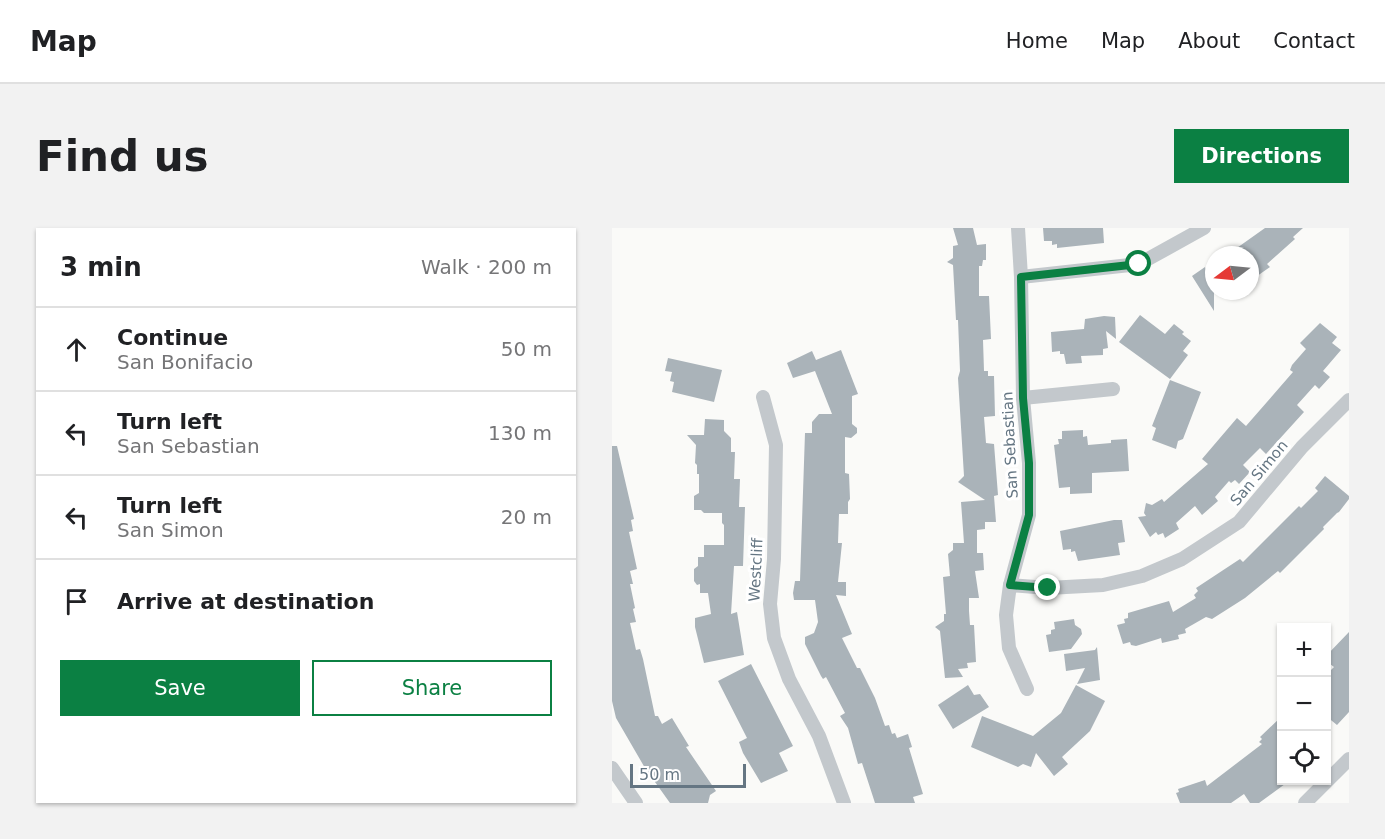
<!DOCTYPE html>
<html lang="en">
<head>
<meta charset="utf-8">
<style>
	:root { --surface:#fff; --page:#f2f2f2; --text:#202124; --muted:#757577; --line:#e0e0e0; --accent:#0b8043 }
	body { margin:0; font-family:"DejaVu Sans",sans-serif; background:var(--page); color:var(--text) }
	.controls { position:absolute; right:18px; bottom:18px; display:grid; overflow:hidden; border-radius:0px; box-shadow:0 2px 4px #0004 }
	.controls button { width:54px; height:54px; display:grid; place-items:center; padding:0; border:0; border-bottom:2px solid var(--line); background:var(--surface); color:var(--text); font:30px sans-serif }
	.compass { position:absolute; left:593px; top:18px; width:54px; height:54px; border-radius:50%; background:var(--surface); box-shadow:0 2px 4px #0004; rotate:254deg }
	.scale { position:absolute; left:18px; bottom:15px; width:116px; box-sizing:border-box; padding-left:6px; border:3px solid #657683; border-top:0; font-size:16px; line-height:21px; white-space:nowrap; color:#657683; -webkit-text-stroke:4px #fff; paint-order:stroke }
	.stop { position:absolute; width:18px; height:18px; margin:-14px; border:4px solid #0b8043; border-radius:50%; background:#fff }
	.stop.end { background:#0b8043; border-color:#fff; box-shadow:0 2px 6px #0008 }
	.list { margin:0; padding:0; list-style:none }
	h2 { display:flex; justify-content:space-between; align-items:center; height:78px; margin:0; padding:0 24px; font-size:26px }
	h2 small { font-size:20px; font-weight:400; color:var(--muted) }
	.list li { display:grid; grid-template-columns:39px 1fr auto; gap:18px; align-items:center; box-sizing:border-box; height:84px; padding:0 24px; border-top:2px solid var(--line) }
	.list b { display:block; font-size:22px; white-space:nowrap }
	.list p { margin:0; font-size:20px; white-space:nowrap; color:var(--muted) }
	.list em { font-size:20px; font-style:normal; color:var(--muted) }
	.actions { display:flex; gap:12px; padding:18px 24px }
	.actions a { flex:1; padding:14px 0; border:2px solid var(--accent); border-radius:0px; text-align:center; font-size:21px; color:var(--accent) }
	.actions .main { background:var(--accent); color:#fff }
	.icon { flex:none; width:33px; height:33px; fill:none; stroke:currentColor; stroke-width:2; stroke-linecap:round; stroke-linejoin:round }
	.map { position:relative; flex:none; width:737px; height:575px; overflow:hidden; border-radius:0px }
	header { display:flex; align-items:center; gap:36px; box-sizing:border-box; height:84px; padding:0 30px; background:var(--surface); border-bottom:2px solid var(--line) }
	header strong { font-size:28px }
	nav { display:flex; gap:33px; margin-inline-start:auto; font-size:21px }
	.intro { display:flex; align-items:center; justify-content:space-between; box-sizing:border-box; height:144px; padding:0 36px }
	h1 { margin:0; font-size:42px }
	.button { padding:15px 27px; border-radius:0px; background:var(--accent); color:#fff; font-size:21px; font-weight:700 }
	main { display:flex; gap:36px; padding:0 36px }
	aside { flex:1; background:var(--surface); border-radius:0px; box-shadow:0 2px 4px #0004 }
	.map>svg:first-child { display:block }
</style>
</head>
<body>
<header>
<strong>Map</strong>
<nav><a>Home</a><a>Map</a><a>About</a><a>Contact</a></nav>
</header>
<div class="intro"><h1>Find us</h1><a class="button">Directions</a></div>
<main>
<aside>
<h2>3 min<small>Walk · 200 m</small></h2>
<ul class="list">
<li><svg class="icon" aria-label="ahead" viewBox="0 0 24 24"><path d="M12 20V5M6 11l6-6 6 6"/></svg><div><b>Continue</b><p>San Bonifacio</p></div><em>50 m</em></li>
<li><svg class="icon" aria-label="left" viewBox="0 0 24 24"><path d="M17 20v-9H6M10 6l-5 5 5 5"/></svg><div><b>Turn left</b><p>San Sebastian</p></div><em>130 m</em></li>
<li><svg class="icon" aria-label="left" viewBox="0 0 24 24"><path d="M17 20v-9H6M10 6l-5 5 5 5"/></svg><div><b>Turn left</b><p>San Simon</p></div><em>20 m</em></li>
<li><svg class="icon" aria-label="arrive" viewBox="0 0 24 24"><path d="M6 21V4h12l-3 4 3 4H6"/></svg><div><b>Arrive at destination</b></div></li>
</ul>
<div class="actions"><a class="main">Save</a><a>Share</a></div>
</aside>
<div class="map">
<svg width="737" height="575" viewBox="0 0 737 575">
	<rect width="100%" height="100%" fill="#fafaf8"/>
	<g fill="#aab3b9">
		<path d="M341,0H361L365,17L374,16V32H371L370,38H367V68H377L379,111L371,112L372,143H376V148H382L383,188L372,189L374,215L382,216L386,267L382,268L384,294H373V301L365,302V325H371L372,342L363,343L367,370H357V383L358,397H362L364,434L355,435L356,440L346,441L351,449L333,450L328,403L323,399L332,393V386H334L331,349L338,348L336,326L341,322V315H352L349,274L373,272L346,254L352,248L346,150L348,143L346,92H344L341,37L335,34L341,30V18L346,17Z"/>
		<path d="M431,0H491L492,15L445,20V16L440,17V13H432Z"/>
		<path d="M653,0H691L681,9L683,11L655,36L658,39L638,53V27H615Z"/>
		<path d="M602,36V83L580,48L593,39L594,42Z"/>
		<path d="M528,87L553,106L562,96L572,104L570,106L579,113L571,123L576,127L558,151L507,114Z"/>
		<path d="M492,88L503,89L504,111L494,103L496,120L491,121V127L469,128L470,135L454,136L452,126H448V123L440,124L439,104L472,101L473,91Z"/>
		<path d="M708,95L725,109L720,115L729,122L711,143L718,149L707,161L703,157L685,177L692,184L654,226L648,220L631,237L638,244L627,256L623,252L619,255L617,253L603,269L606,273L590,287L583,278L564,295L567,301L553,310L551,305L546,307L544,304L538,309L526,289L534,288L532,285L534,275L540,277L550,271L552,274L596,236L590,231L625,190L634,198L681,144L678,142L680,137L694,121L688,115Z"/>
		<path d="M229,122L246,166L240,168V196L245,200V205L239,210L233,209V245L237,246L238,271L236,274V286H227L226,315H230L226,354H234V368L224,367L240,406L230,410L245,440H248L263,470L273,498L277,497L280,506L283,505L285,510L296,506L300,519L297,520L311,566L301,569L303,575H263L250,535L246,536L236,500L228,488L233,485L214,449L211,451L209,448L193,416V409L202,405L206,394L203,372H182L181,365L183,353H188L193,205H200V194L207,186H220L203,143L181,150L175,135L200,123L204,132Z"/>
		<path d="M56,130L110,142L102,174L60,164L62,154L58,153L60,144L53,143Z"/>
		<path d="M558,152L589,164L571,211L566,213L564,221L540,212L544,200L540,198Z"/>
		<path d="M93,191L112,192V203L119,210V224H123L122,251H128L127,279H133L131,338H122L119,386L125,384L132,427L92,435L83,399V390L99,386L96,365H88V356L85,357L82,353V341L86,338V329H92V317H112V297L110,295V285H92L89,282H82V268L87,265V246H85V237L83,235L84,217L75,207H92Z"/>
		<path d="M471,202V209L475,208L476,217L499,215V212L515,211L517,243L480,245V265L458,266V259L447,260L442,217L447,216L446,211H450V203Z"/>
		<path d="M0,218H5L22,291L19,292L21,303L17,304L25,341L18,343L21,356H18L23,380L21,381L24,394L18,395L24,422L28,421L31,431L43,488H46L50,496L60,490L77,518L74,519L104,563L98,567L96,575H58L33,540L4,490L0,473Z"/>
		<path d="M713,248L737,268V271L727,284L725,285L711,299L712,301L668,345L666,343L633,370L600,391L594,389L573,401L574,405L566,407L567,411L550,415L549,410L546,411L524,418L519,417L518,414L511,416L505,397L513,395L512,391L516,390V385L557,373L561,384L584,370L582,367L586,363L584,360L628,331L631,334L687,278L689,280L706,263L703,260Z"/>
		<path d="M502,292H510L513,314L506,315L508,327L466,333L463,323L459,324V321L451,322L448,303Z"/>
		<path d="M462,391L463,397L469,401L470,406L459,421L437,424L434,407L439,406V402L443,401L442,394Z"/>
		<path d="M737,404V484L725,497L714,488V447L722,439L714,433V428Z"/>
		<path d="M485,419L488,452L465,456L473,440L454,443L452,426L483,422Z"/>
		<path d="M139,436L181,518L167,525L176,543L149,555L131,525L127,514L135,510L106,453Z"/>
		<path d="M356,457L362,467L368,466L377,479L341,501L326,477Z"/>
		<path d="M464,457L493,473L478,503L450,529L456,536L442,548L424,525L419,539L411,536L406,539L359,519L370,488L421,508L449,485Z"/>
		<path d="M669,489V552L673,556L647,575H638L632,566L619,575H568L564,565L567,564L566,561L593,552L595,558L650,516L647,514L650,511L648,509Z"/>
	</g>
	<g fill="none" stroke-linecap="round" stroke-linejoin="round">
		<g stroke="#c3c8cc" stroke-width="14">
			<path d="M406,0L409,49L411,170L417,235V287L398,357L394,387L397,420L415,461"/>
			<path d="M409,49L527,36L592,0"/>
			<path d="M151,169L164,217L162,331L158,376L162,410L177,451L207,508L232,575"/>
			<path d="M411,170L501,161"/>
			<path d="M398,357L436,360L491,357L530,348L570,331L627,294L690,219L737,172"/>
			<path d="M0,540L24,575"/>
			<path d="M693,575L737,531"/>
		</g>
	</g>
	<g fill="none" stroke-linecap="round" stroke-linejoin="round">
		<path stroke="#0b8043" stroke-width="8" d="M436,360L398,357L417,287V235L411,170L409,49L527,36"/>
	</g>
	<g text-anchor="middle" dominant-baseline="central" stroke-width="6" stroke-linejoin="round" paint-order="stroke">
		<g font-size="15" fill="#657683" stroke="#fff">
			<text transform="translate(398 217) rotate(-93)">San Sebastian</text>
			<text transform="translate(647 245) rotate(-50)">San Simon</text>
			<text transform="translate(144 342) rotate(-87)">Westcliff</text>
		</g>
	</g>
</svg>
<div class="controls">
<button>+</button>
<button>−</button>
<button><svg class="icon" aria-label="locate" viewBox="0 0 24 24"><circle cx="12" cy="12" r="6"/><path d="M12 2v4M12 18v4M2 12h4M18 12h4"/></svg></button>
</div>
<svg class="compass" viewBox="-18 -18 36 36"><path d="M0-13l5 13h-10z" fill="#e53935"/><path d="M0 13l5-13h-10z" fill="#757577"/></svg>
<div class="scale">50 m</div>
<div class="stop" style="left:527px;top:36px"></div>
<div class="stop end" style="left:436px;top:360px"></div>
</div>
</main>
</body>
</html>
